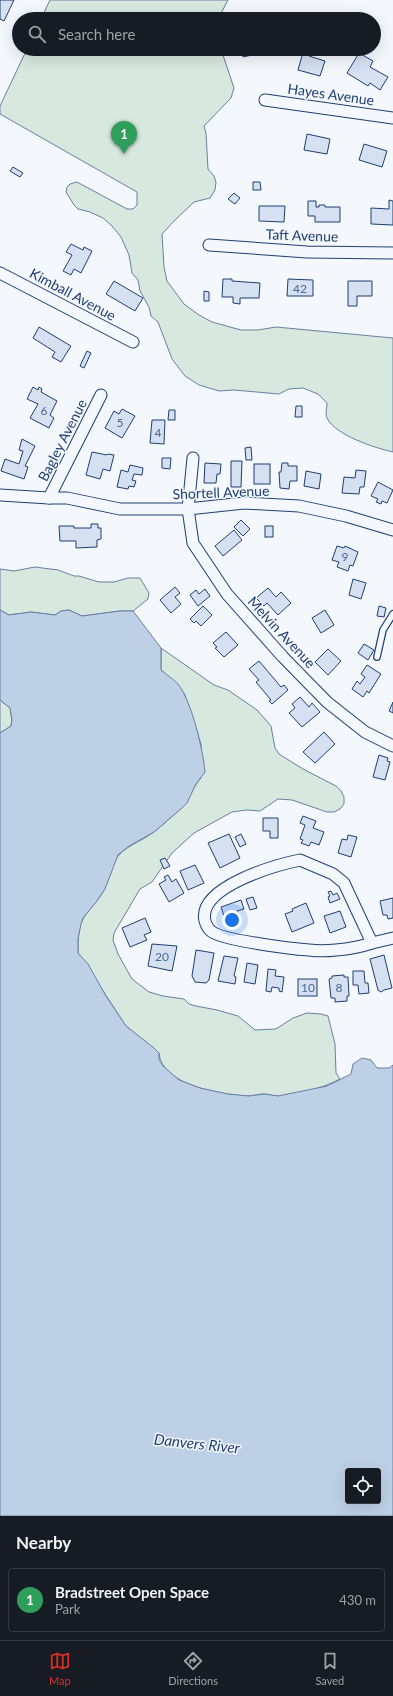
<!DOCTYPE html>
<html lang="en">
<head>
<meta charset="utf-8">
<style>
	:root { --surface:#171b24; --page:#242831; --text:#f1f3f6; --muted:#9ea1a6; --line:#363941; --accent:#d93025 }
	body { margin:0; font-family:Lato,sans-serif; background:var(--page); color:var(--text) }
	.controls { position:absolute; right:12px; bottom:12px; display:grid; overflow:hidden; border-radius:4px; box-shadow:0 4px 16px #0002 }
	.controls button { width:36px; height:36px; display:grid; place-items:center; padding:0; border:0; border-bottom:1px solid var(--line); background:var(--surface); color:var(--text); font:20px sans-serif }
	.you { position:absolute; left:232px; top:920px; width:14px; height:14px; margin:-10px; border:3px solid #fff; border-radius:50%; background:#1a73e8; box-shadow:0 0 0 6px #1a73e833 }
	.badge { display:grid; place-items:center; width:26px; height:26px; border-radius:50%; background:var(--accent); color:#fff; font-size:13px; font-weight:700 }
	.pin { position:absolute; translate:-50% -33px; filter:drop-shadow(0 1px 2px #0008) }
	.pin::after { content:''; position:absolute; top:21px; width:14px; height:12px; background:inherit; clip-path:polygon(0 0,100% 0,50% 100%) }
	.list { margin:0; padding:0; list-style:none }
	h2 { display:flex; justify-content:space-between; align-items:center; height:52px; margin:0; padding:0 16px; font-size:17px }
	h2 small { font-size:13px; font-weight:400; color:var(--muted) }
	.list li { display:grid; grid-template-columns:26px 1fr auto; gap:12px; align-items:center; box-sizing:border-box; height:64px; margin:0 8px 8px; padding:0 8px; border:1px solid var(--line); border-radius:4px }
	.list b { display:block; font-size:15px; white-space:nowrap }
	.list p { margin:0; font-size:13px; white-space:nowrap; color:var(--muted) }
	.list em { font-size:13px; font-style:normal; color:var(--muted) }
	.icon { flex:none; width:22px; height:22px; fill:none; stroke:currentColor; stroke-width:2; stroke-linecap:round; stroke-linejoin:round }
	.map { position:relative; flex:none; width:393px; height:1516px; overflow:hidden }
	.search { position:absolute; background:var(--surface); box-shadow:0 4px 16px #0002; left:12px; right:12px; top:12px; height:44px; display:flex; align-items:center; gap:10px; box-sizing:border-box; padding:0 14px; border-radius:22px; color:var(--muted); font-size:15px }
	.sheet { height:124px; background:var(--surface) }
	nav { display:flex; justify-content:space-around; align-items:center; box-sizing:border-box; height:56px; border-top:1px solid var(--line); background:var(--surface); font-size:11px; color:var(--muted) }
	nav a { display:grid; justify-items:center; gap:2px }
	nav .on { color:var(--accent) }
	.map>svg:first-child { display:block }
</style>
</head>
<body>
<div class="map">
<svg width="393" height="1516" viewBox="0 0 393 1516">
	<rect width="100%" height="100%" fill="#f4f7fb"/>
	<g fill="#d7e8df" stroke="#687fa3">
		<path d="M50,0H228L218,19H41Z"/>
		<path d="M27,49H221L234,88L231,98L204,126L206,133L208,169L214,176L216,182L215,190L210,198L194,202L174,221L162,234L164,267L167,281L184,304L199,315L212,322L241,330H258L276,327L393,338V452C375,448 335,435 327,418C325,414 327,408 327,403L318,394L303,388L289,389L279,394L234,390L219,391L199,385L185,376L172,359L158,322L151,316L149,307L140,291L138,280L132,273L129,255L121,237L112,226L103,218L90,212L78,209L74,205L66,192L67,187L70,184L77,182L127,209H133L137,205V192L0,114V106Z"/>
		<path d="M35,567L58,570L74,576H79L99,582H114L128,578H140L149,593L148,599L133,611H120L82,616L69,610L61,611L55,615L31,612L9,615L0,610V569L14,571Z"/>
		<path d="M161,648L214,685L228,690L257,710L271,726L275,748L279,754L303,769L336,786L341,791L344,797V804L340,809L334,812H327L292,800L278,799L260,811L246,810L232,812L194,833L172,853L152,882L140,889L114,933L113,940L118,954L132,979L149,992L163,996L184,999L189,1004L196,1006L217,1010L238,1016L255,1030L276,1029L293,1018L307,1013L321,1014L328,1016L335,1044L336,1073L340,1079C323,1088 298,1095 278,1096C273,1096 268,1094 263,1094C258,1094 253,1096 248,1096C222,1095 161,1085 159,1053L126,1026L78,953C78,943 78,933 81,923C86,911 98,902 104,890C109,880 112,861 120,854C127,847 134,844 143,839C157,831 169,819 181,808C190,800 192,787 201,778V744L185,695L177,684L161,670Z"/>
		<path d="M0,700L10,708L12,720L11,726L0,733Z"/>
	</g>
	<path fill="#bed0e5" stroke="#687fa3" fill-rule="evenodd" d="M0,610L9,615L31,612L55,615L61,611L69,610L82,616L120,611H133L161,648V670C167,675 173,679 178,684C192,702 203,750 205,772L196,784L187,803L182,808L154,832L129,846L118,855L105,889L97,901L83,918L81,924L78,939V953L88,964L106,996L126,1026L154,1048L159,1053V1060L163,1066L179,1080L200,1088L228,1094L249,1096L264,1094L278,1096L327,1086L351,1074L353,1064L362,1058L371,1060L377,1068H389L393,1065V1516H0V733L11,726L12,720L10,708L0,700ZM348,1471H378V1501H348Z"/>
	<g fill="#d5e0f0" stroke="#1d3f73">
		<path d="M0,0H14L4,21L0,19Z"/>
		<path d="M293,16L301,17V19H293Z"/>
		<path d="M241,49H266V52L243,57Z"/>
		<path d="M304,49H311L309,56L325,61L320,76L298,70Z"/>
		<path d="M359,53L373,61L370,67L388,77L380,90L370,83L368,86L347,73Z"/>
		<path d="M307,134L330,139L327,154L304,150Z"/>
		<path d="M364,144L387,151L382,167L359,160Z"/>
		<path d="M13,167L23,173L20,177L10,171Z"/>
		<path d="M253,182H260L261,190H253Z"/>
		<path d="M234,193L240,198L235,204L228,199Z"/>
		<path d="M389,200L393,201V225L371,224V208L389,209Z"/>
		<path d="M308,201H316V207H319V205H325V207H340V222H315V216H308Z"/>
		<path d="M259,206H285L284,222L259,221Z"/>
		<path d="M71,244L83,250L84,247L92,251L81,273L74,269L71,275L63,271L72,255L66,252Z"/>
		<path d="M223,279H232V281L260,283L259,298H240V304L233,303V297H222Z"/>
		<path d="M288,279L313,280V296H287Z"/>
		<path d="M114,281L143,298L135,311L106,294Z"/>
		<path d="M348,281H372V296H357V306H348Z"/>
		<path d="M204,291L209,292V301H204Z"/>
		<path d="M39,327L71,346L61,362L52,357L55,352L33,338Z"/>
		<path d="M87,351L91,353L84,368L80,366Z"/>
		<path d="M33,387L38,390L39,387L42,389L41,392L57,401L50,415L54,418L49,428L30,418L38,404L27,399Z"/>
		<path d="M296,406H302V417H295Z"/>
		<path d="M122,409L135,416L122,438L105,428L114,411L119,414Z"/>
		<path d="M169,410H175V420H168Z"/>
		<path d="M152,420H165L164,444L150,443Z"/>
		<path d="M22,439L35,446L25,466L28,467L24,479L1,471L5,459L19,464L23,451L19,450Z"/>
		<path d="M251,447L252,460H246L245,448Z"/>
		<path d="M92,452L107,455L108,454L114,455L110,471L103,469L100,479L86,475Z"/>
		<path d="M162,458H171L170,469L162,468Z"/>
		<path d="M231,461H242L241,487H231Z"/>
		<path d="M205,463L221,464L220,474H217L216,483H204Z"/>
		<path d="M282,463H288V466H297V481H290L289,489L280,488L279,472H281Z"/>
		<rect x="254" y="464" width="16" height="20"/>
		<path d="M130,465L143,468L142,475L134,474L132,480L136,481L134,487L129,486L128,489L117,487L121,470L128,472Z"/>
		<path d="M356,470L366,471L364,487H360L359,494L342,493L344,477L355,478Z"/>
		<path d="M306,471L321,474L319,489L304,486Z"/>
		<path d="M378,482L393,490L387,503L382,501L381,504L376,502L378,499L371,496Z"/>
		<path d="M241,520L250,529L243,536L234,527Z"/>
		<path d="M91,524H98V528H101V539L97,540V547L76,548V541H60L59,526H74V528H91Z"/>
		<rect x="265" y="526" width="8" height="11"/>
		<path d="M234,530L242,540L223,556L215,546Z"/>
		<path d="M337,546L344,548L345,546L358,552L353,566L350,565L348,571L337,567L339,562L332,560Z"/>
		<path d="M353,579L366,583L361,599L349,595Z"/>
		<path d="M175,587L180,593L175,597L181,604L171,613L160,600Z"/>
		<path d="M268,588L276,597L281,592L291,603L278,615L267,603L264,606L256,598Z"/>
		<path d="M205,589L210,596L198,606L190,595L196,590L199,594Z"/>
		<path d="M203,606L212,615L201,626L196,621L194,623L190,619Z"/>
		<path d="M379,606L386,608L384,617L377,616Z"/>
		<path d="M325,610L334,625L321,633L312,618Z"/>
		<path d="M226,632L238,645L224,657L215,648L217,647L213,643Z"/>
		<path d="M364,644L374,650L368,660L358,653Z"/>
		<path d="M328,649L341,661L328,675L315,662Z"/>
		<path d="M259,661L281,687L284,685L288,690L272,704L269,701L271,700L256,682L259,680L249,669Z"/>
		<path d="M367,665L381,674L369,693L367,691L363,697L352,689L357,681L360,684L365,677L361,674Z"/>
		<path d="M300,697L309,707L312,703L320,712L302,727L289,713L295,708L292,704Z"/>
		<path d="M393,702V713L389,711Z"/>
		<path d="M324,732L335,744L315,763L303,752Z"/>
		<path d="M379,755L388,758L387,761L390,762L385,780L373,777Z"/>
		<path d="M303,816L316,821L313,828L324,832L319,845L311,842L309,846L301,843L303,840L300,839L305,825L300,823Z"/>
		<path d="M263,818H278V838H270V831H263Z"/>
		<path d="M229,834L240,858L220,868L208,843Z"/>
		<path d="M241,834L246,844L240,847L235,837Z"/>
		<path d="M348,835L357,837L351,857L338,853L342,839L347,840Z"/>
		<path d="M165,858L170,866L164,869L160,860Z"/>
		<path d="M195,865L204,883L188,890L180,871Z"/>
		<path d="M168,875L172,882L176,879L184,893L169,902L159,884L166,880L164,877Z"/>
		<path d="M331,891L333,895L337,893L340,899L330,903L328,897L330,896L328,892Z"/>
		<path d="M253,897L257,908L250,910L246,899Z"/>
		<path d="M393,898V918L388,919L387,915H383L380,901Z"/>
		<path d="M241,900L244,909L237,911L238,914L225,919L221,907Z"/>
		<path d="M306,903L314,923L292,932L285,914L293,911L292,909Z"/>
		<path d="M340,911L346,927L330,933L324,916Z"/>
		<path d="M145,918L151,932L144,935L147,940L130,947L122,928Z"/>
		<path d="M152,944L177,946L172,971L148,966Z"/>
		<path d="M196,950L214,953L209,980L206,983L195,982L192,976Z"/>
		<path d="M384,955L392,988L384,990L381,992L378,990L370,959Z"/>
		<path d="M224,956L238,958L234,976L236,977L235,984L218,981Z"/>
		<path d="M247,963L258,965L255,984L244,982Z"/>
		<path d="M268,969L276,970L275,976L284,977L282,992L279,991V988L272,987L271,992L266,991Z"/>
		<path d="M353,971H364L365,983H368L369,993L359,994L358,985H353Z"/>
		<path d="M344,975V977H348L349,996H347V1001L335,1002V998H331L329,979L332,978V976Z"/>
		<rect x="298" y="979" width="19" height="17"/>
	</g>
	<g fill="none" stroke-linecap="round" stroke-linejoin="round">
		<g stroke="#1d3f73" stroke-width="8">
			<path id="service" d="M377,657L383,630L393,614"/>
		</g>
		<g stroke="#1d3f73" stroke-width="13">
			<g id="minor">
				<path d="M265,100L393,118"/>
				<path d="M209,245L307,252L393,253"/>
				<path d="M0,273L133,342"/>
				<path d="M193,458L188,509L193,543L227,594L283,657L327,702L365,732L393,746"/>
				<path d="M0,495L49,498H67L120,509H188L244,503L299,506L346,516L393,530"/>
				<path d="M49,498L101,395"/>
				<path d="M300,860L333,874L344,883L372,943C360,947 348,949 336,950C327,951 317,951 309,950C293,949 220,940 211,931C208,929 206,924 205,921C197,887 276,865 300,860Z"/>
				<path d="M372,943L393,938"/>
			</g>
		</g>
		<use href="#service" stroke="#f4f7fb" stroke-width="5.5"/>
		<use href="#minor" stroke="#f4f7fb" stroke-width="11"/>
	</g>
	<g text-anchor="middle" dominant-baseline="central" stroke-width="3" stroke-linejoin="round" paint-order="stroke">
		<g font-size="12" fill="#4b6792">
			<text x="300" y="288">42</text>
			<text x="44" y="410">6</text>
			<text x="120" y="422">5</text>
			<text x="158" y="432">4</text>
			<text x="345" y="556">9</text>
			<text x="162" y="956">20</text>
			<text x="308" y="987">10</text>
			<text x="339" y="987">8</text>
		</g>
		<g font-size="14" fill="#1d3f73" stroke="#f4f7fb">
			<text transform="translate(331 94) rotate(8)">Hayes Avenue</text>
			<text transform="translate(302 235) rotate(2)">Taft Avenue</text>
			<text transform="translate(73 294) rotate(28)">Kimball Avenue</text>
			<text transform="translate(62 440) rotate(-63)">Bagley Avenue</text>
			<text transform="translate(221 492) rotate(-2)">Shortell Avenue</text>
			<text transform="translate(282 632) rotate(47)">Melvin Avenue</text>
		</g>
		<g font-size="15" font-style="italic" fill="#1d3f73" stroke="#f4f7fb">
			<text transform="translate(197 1443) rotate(6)">Danvers River</text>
		</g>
	</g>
</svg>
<div class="controls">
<button><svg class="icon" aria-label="locate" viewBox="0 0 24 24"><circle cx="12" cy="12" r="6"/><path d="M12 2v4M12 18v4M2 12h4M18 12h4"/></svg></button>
</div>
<div class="you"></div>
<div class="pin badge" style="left:124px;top:154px;background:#2e9e5b">1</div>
<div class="search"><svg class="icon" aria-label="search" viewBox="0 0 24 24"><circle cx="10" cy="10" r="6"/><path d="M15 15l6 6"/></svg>Search here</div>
</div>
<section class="sheet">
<h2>Nearby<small></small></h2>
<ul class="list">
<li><span class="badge" style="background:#2e9e5b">1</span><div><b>Bradstreet Open Space</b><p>Park</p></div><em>430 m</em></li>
</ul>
</section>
<nav>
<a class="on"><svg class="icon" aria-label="map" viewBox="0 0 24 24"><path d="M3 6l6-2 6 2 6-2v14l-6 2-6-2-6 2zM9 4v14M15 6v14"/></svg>Map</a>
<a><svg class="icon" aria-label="directions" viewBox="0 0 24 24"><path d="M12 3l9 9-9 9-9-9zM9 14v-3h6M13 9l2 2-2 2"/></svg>Directions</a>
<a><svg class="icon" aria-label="saved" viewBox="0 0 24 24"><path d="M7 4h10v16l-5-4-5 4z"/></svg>Saved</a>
</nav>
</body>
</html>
